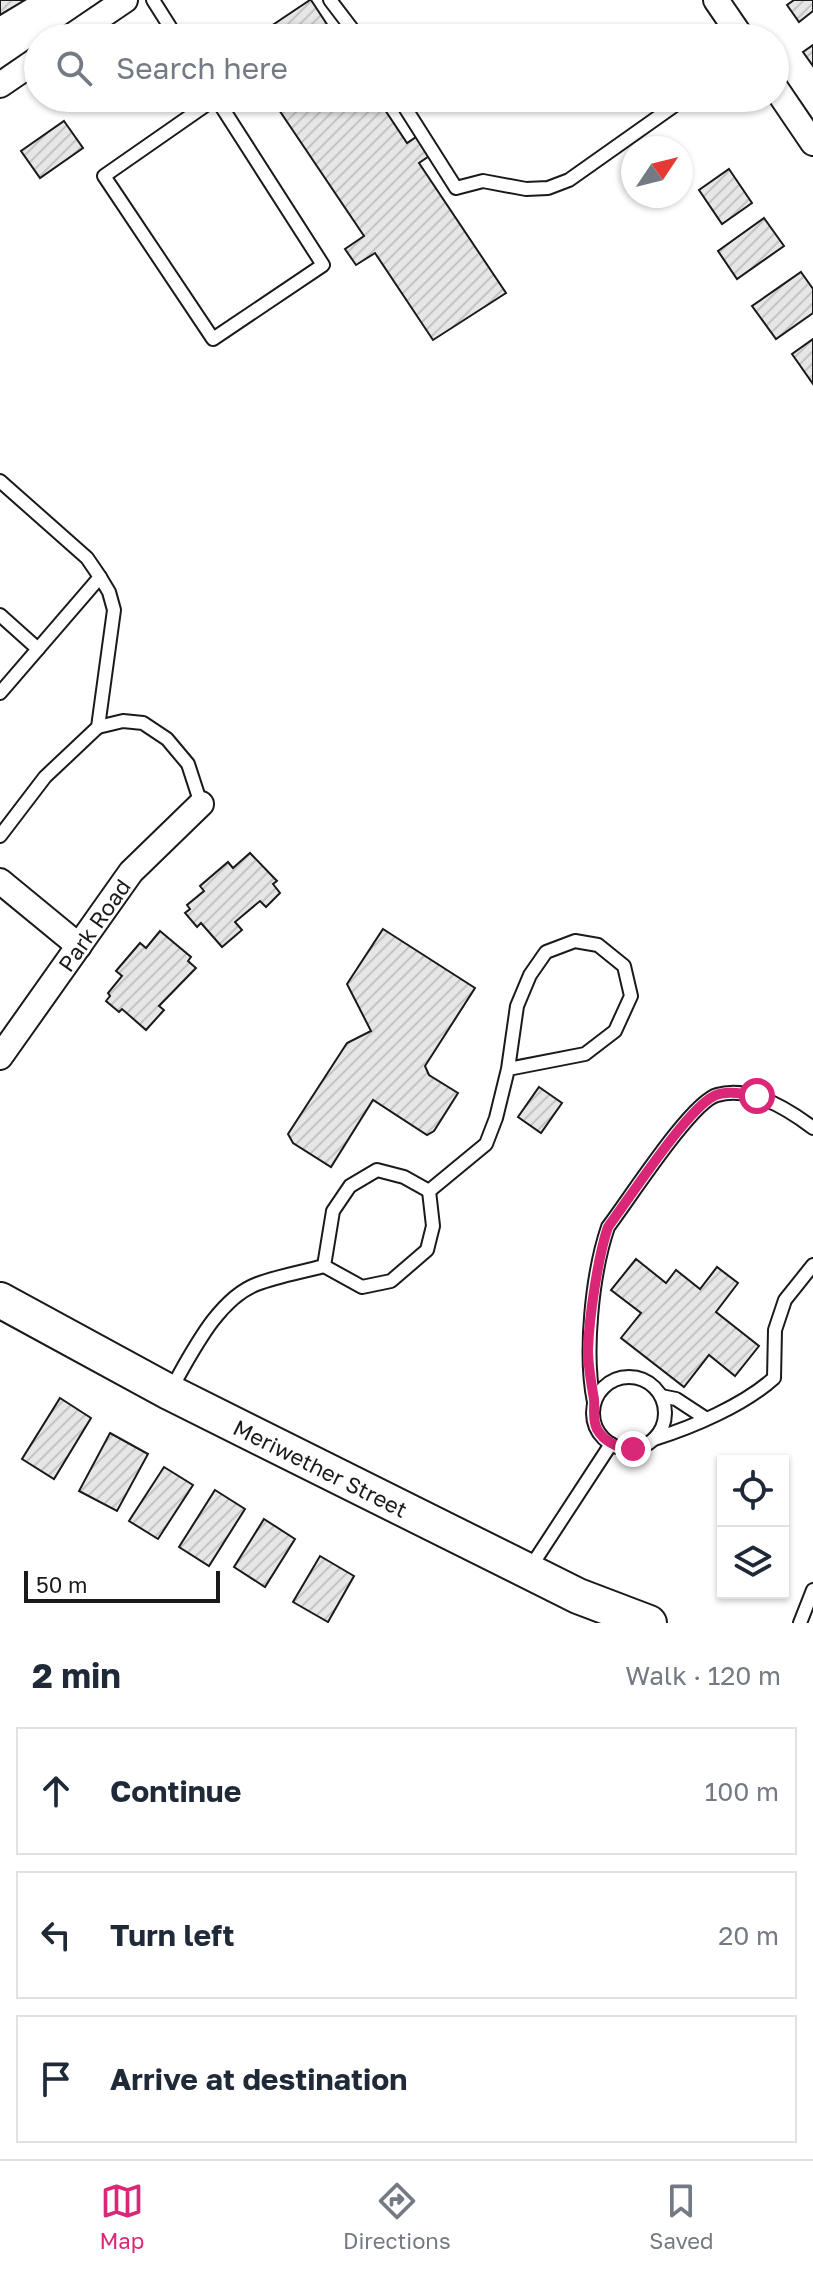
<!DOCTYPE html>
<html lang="en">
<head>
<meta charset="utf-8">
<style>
	:root { --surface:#fff; --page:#f6f6f7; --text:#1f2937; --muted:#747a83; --line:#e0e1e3; --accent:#db2777 }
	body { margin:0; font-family:"Golos Text",sans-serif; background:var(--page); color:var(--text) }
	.controls { position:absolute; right:24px; bottom:24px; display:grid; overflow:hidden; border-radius:0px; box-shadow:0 2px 6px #0004 }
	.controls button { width:72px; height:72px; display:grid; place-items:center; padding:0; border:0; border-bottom:2px solid var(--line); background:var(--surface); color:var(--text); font:40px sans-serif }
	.compass { position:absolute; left:621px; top:136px; width:72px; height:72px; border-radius:50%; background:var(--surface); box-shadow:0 2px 6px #0004; rotate:55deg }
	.scale { position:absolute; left:24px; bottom:20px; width:196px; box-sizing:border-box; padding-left:8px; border:4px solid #1a1a1a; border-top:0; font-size:22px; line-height:28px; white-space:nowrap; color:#1a1a1a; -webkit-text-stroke:6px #fff; paint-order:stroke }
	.stop { position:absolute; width:24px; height:24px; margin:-18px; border:6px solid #db2777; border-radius:50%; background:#fff }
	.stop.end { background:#db2777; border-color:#fff; box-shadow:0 2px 8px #0008 }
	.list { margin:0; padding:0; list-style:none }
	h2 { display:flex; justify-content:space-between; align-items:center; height:104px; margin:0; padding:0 32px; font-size:34px }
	h2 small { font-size:26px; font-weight:400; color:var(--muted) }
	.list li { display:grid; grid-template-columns:52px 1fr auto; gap:24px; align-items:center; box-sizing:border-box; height:128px; margin:0 16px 16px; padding:0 16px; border:2px solid var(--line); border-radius:0px }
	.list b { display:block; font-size:30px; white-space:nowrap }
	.list em { font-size:26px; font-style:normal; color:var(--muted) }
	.icon { flex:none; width:44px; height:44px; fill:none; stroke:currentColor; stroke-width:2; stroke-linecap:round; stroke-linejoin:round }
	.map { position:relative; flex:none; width:813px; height:1623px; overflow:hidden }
	.search { position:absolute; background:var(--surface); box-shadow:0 2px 6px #0004; left:24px; right:24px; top:24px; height:88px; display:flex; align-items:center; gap:20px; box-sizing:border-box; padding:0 28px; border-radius:44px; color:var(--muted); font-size:30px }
	.sheet { height:536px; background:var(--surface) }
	nav { display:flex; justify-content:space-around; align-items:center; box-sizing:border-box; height:112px; border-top:2px solid var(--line); background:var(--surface); font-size:22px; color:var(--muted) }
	nav a { display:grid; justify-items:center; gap:4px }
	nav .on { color:var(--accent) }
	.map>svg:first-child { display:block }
</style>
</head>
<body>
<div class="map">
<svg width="813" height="1623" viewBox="0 0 813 1623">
	<defs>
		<pattern id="building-hatch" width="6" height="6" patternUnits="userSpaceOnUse" patternTransform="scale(2)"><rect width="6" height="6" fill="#e6e6e6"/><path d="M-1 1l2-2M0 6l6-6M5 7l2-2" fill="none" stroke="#c5c5c5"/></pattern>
	</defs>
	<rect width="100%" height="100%" fill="#fff"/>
	<g fill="url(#building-hatch)" stroke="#1a1a1a" stroke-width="2">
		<path d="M0,0H25L0,15Z"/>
		<path d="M311,0L336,38H253L310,0Z"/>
		<path d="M794,0H813V11L799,22L787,5Z"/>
		<path d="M813,45V66L803,52Z"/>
		<path d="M227,98H254L235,111Z"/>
		<path d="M271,98H377L407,143L425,131L438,150L419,163L506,293L433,340L375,253L356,265L345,249L364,236Z"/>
		<path d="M64,121L83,148L40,178L21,151Z"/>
		<path d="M729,169L752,203L722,224L699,190Z"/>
		<path d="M764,218L784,246L737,279L718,251Z"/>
		<path d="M801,272L813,289V313L776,339L752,306Z"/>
		<path d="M813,339V384L792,354Z"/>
		<path d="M250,853L277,881L273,884L280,893L266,907L260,901L235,922L242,930L222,947L201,923L197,927L185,913L190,909L187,905L204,891L200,886L228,862L233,868Z"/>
		<path d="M383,929L475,988L425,1066L429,1075L458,1093L434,1131L427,1135L373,1100L331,1167L293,1143L288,1134L347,1043L371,1031L347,984Z"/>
		<path d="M160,931L191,957L188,961L196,968L159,1006L164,1010L146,1030L122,1009L119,1012L106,1001L110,996L108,993L122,976L116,971L140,943L146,948Z"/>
		<path d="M539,1087L562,1103L541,1133L518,1117Z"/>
		<path d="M636,1259L666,1283L676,1270L700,1289L717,1267L738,1283L716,1312L759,1346L735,1376L709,1355L684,1387L621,1338L641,1313L611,1290Z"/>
		<path d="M60,1398L91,1418L54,1479L22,1459Z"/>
		<path d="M110,1433L148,1454L117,1511L79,1491Z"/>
		<path d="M164,1467L193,1485L158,1539L129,1521Z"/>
		<path d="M215,1490L245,1509L209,1566L179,1547Z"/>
		<path d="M264,1519L295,1539L265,1587L234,1567Z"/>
		<path d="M320,1556L354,1576L328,1622L293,1602Z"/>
	</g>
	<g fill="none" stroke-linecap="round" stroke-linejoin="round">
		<g stroke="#1a1a1a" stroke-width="16">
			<g id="lane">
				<path d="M153,0L177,38"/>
				<path d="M330,0L359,38"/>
				<path d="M216,98L323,265L213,339L104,176Z"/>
				<path d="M399,98L456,188L483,181L526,189L548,188L569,180L685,98"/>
				<path d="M0,481L87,558L100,577L0,693"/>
				<path d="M0,615L38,649"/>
				<path d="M98,727L123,721L143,723L167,739L188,764L201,804"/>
				<path d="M0,836L45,777L98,727L114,610L109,592L100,577"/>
				<path d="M429,1191L486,1144L496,1118L508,1069L517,1006L530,975L546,952L575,941L598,945L624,966L631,996L615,1031L585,1054L508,1069"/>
				<circle cx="629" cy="1413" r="36"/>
				<path d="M171,1389C191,1355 217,1299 257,1284C278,1276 302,1272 324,1266L362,1287L391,1281L427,1250L433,1226L429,1191L404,1177L377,1170L350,1186L333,1211L324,1266"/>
				<path d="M661,1396L676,1399L705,1418"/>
				<path d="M594,1402C584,1354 592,1274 608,1227C628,1201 691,1102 717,1095C750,1085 788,1109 813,1128"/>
				<path d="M654,1439C693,1427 744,1405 774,1378L775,1330L785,1300L813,1265"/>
				<path d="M530,1568L611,1444"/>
				<path d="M800,1623L813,1590"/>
			</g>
		</g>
		<g stroke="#1a1a1a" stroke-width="28">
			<g id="street">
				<path d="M716,0L742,38"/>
				<path d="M69,38L125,0"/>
				<path d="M0,85L38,59"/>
				<path d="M775,87L813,143"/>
				<path d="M0,881L79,946"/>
				<path id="s1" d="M0,1057L131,872L201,804"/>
			</g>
		</g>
		<g stroke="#1a1a1a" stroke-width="38">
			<g id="secondary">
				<path id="s2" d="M0,1300L169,1392L578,1596L649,1623"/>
			</g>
		</g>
		<use href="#lane" stroke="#fff" stroke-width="12"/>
		<use href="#street" stroke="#fff" stroke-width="24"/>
		<use href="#secondary" stroke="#fff" stroke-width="34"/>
	</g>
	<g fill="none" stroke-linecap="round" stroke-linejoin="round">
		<path stroke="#db2777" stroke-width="10" d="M633,1449C618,1448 605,1443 597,1429C592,1419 595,1409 594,1399C591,1382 588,1366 588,1350C589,1318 598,1256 608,1227C629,1199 687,1109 714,1096C726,1090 744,1094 757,1096"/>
	</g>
	<g text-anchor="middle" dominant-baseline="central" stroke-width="6" stroke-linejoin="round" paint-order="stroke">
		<g font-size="22" fill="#1a1a1a" stroke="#fff">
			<text stroke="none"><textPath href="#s1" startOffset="162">Park Road</textPath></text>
			<text stroke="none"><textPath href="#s2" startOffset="362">Meriwether Street</textPath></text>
		</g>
	</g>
</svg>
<div class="controls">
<button><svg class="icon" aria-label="locate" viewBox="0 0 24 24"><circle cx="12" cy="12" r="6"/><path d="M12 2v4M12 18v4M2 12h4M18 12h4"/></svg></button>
<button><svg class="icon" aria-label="layers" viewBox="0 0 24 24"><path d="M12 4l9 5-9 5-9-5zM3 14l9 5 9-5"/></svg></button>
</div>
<svg class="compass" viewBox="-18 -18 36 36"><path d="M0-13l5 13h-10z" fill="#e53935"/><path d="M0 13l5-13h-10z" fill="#747a83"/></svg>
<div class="scale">50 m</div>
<div class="stop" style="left:757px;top:1096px"></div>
<div class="stop end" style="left:633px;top:1449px"></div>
<div class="search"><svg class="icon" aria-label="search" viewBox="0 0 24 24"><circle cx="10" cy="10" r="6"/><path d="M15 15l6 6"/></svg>Search here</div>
</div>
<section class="sheet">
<h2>2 min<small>Walk · 120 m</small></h2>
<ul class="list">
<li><svg class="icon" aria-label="ahead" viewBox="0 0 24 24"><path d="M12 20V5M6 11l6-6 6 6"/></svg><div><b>Continue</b></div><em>100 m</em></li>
<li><svg class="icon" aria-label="left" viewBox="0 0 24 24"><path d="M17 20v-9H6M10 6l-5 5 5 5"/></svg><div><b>Turn left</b></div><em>20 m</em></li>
<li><svg class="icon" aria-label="arrive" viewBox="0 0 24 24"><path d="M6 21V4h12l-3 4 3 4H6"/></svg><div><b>Arrive at destination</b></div></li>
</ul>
</section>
<nav>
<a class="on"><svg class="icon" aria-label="map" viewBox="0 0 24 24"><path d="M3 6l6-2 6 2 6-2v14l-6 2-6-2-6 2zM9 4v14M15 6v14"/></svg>Map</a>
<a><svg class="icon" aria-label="directions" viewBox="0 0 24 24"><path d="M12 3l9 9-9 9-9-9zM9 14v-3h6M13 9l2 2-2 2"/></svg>Directions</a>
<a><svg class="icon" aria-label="saved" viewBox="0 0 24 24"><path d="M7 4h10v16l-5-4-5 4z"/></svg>Saved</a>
</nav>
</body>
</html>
